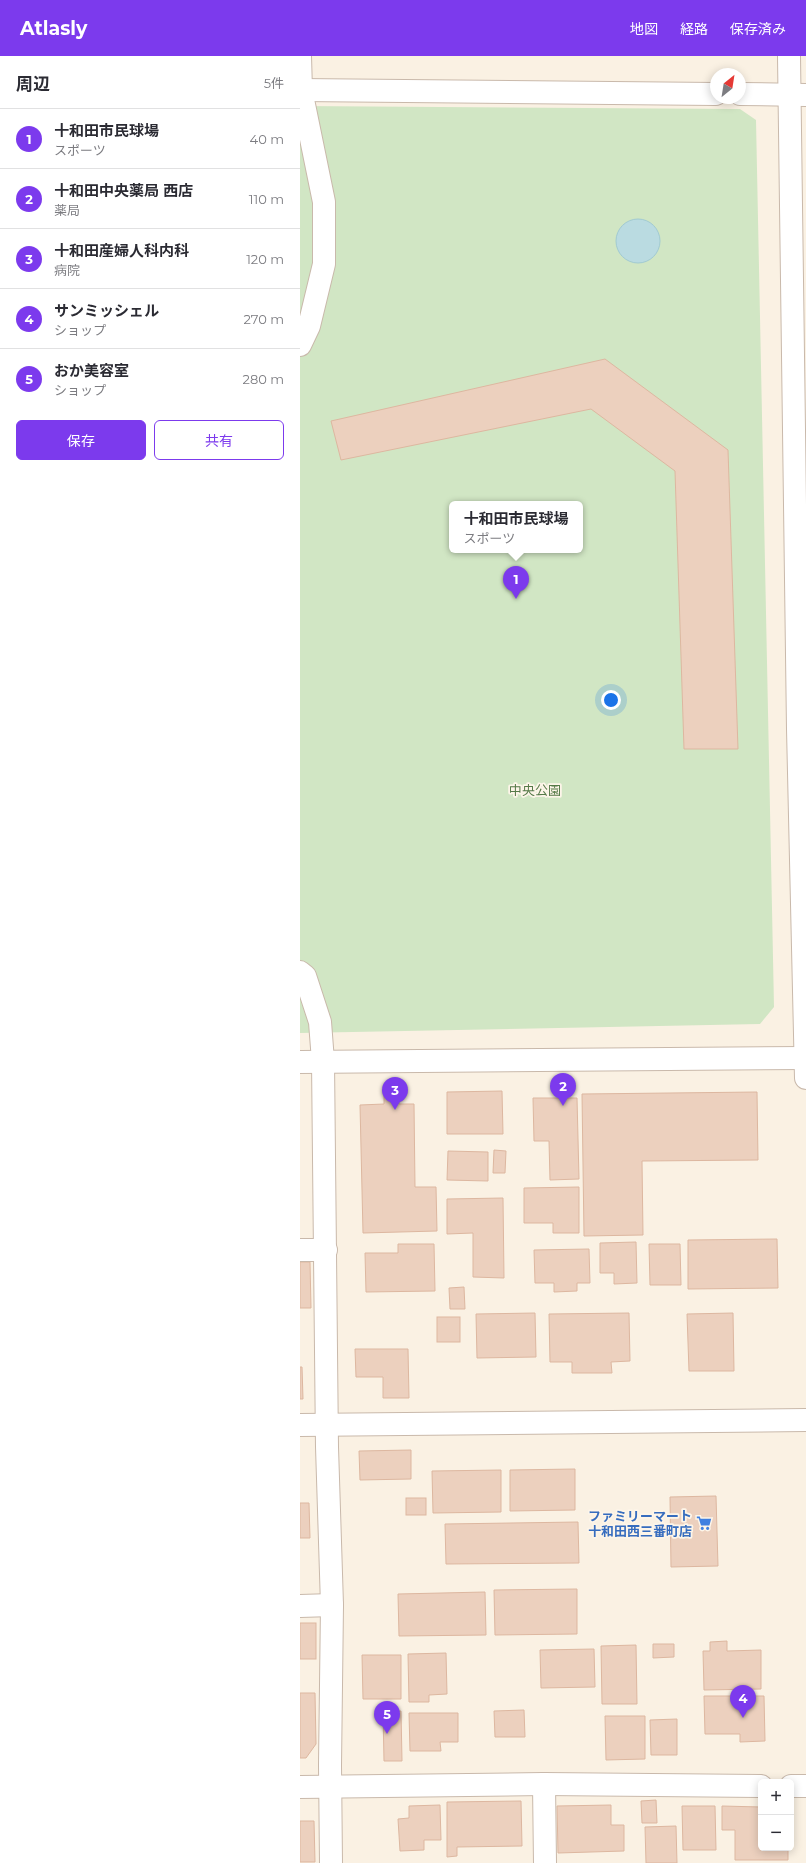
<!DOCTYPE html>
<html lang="ja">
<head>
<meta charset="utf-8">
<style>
	:root { --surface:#fff; --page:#f2f2f3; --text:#2b2b33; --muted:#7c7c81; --line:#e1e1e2; --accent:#7c3aed }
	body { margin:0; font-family:Montserrat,"Noto Sans JP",sans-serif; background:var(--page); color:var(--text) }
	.controls { position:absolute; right:12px; bottom:12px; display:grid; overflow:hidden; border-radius:6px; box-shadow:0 2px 10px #0003 }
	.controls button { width:36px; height:36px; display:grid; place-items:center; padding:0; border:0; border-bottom:1px solid var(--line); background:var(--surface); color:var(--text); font:20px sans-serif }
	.compass { position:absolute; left:410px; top:12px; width:36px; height:36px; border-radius:50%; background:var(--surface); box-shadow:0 2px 10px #0003; rotate:30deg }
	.you { position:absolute; left:311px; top:644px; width:14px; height:14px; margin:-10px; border:3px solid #fff; border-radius:50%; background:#1a73e8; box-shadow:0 0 0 6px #1a73e833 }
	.badge { display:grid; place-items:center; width:26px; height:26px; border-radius:50%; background:var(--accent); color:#fff; font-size:13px; font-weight:700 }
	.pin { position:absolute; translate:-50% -33px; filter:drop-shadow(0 1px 2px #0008) }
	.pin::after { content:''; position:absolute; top:21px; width:14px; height:12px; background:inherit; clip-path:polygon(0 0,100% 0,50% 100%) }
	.popup { position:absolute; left:149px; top:445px; width:134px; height:52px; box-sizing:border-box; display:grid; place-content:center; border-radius:6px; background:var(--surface); filter:drop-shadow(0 1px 3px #0005); font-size:13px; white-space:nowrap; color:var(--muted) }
	.popup b { font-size:15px; color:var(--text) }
	.popup::after { content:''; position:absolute; left:50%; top:100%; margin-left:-8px; border:8px solid transparent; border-top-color:var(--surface) }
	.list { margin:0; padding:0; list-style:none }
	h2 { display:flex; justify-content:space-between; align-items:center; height:52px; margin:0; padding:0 16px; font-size:17px }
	h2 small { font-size:13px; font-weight:400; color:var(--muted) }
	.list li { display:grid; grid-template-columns:26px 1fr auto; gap:12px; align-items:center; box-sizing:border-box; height:60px; padding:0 16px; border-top:1px solid var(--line) }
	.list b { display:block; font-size:15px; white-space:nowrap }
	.list p { margin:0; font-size:13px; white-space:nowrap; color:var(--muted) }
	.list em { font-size:13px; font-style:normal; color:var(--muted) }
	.actions { display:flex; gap:8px; padding:12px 16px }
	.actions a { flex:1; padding:9px 0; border:1px solid var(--accent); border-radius:6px; text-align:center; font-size:14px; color:var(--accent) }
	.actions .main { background:var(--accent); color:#fff }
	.map { position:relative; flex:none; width:506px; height:1807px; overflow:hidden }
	header { display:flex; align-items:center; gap:24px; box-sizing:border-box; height:56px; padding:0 20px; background:var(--accent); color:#fff }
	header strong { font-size:19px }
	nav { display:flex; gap:22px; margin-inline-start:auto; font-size:14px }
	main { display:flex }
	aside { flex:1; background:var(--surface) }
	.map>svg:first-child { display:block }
</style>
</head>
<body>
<header>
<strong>Atlasly</strong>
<nav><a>地図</a><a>経路</a><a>保存済み</a></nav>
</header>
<main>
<aside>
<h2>周辺<small>5件</small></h2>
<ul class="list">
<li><span class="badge">1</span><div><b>十和田市民球場</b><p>スポーツ</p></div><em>40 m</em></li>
<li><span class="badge">2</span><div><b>十和田中央薬局 西店</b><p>薬局</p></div><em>110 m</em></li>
<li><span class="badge">3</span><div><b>十和田産婦人科内科</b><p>病院</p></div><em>120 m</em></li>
<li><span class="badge">4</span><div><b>サンミッシェル</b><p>ショップ</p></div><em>270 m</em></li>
<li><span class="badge">5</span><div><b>おか美容室</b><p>ショップ</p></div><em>280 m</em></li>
</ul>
<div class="actions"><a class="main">保存</a><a>共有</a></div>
</aside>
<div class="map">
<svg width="506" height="1807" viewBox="0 0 506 1807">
	<rect width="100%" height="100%" fill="#faf1e3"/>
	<path fill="#d1e6c4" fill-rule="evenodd" d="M0,50L440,53L456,64L474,951L460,968L0,977ZM152,448H280V494H152Z"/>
	<circle fill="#badbe1" stroke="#a1cad2" cx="338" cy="185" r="22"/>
	<g fill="#ecd0be" stroke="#ddb7a0">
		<path d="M305,303L428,394L438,693H384L375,415L291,353L41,404L31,365Z"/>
		<path d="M202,1035L203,1078H147V1036Z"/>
		<path d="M84,1036H98L99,1048H114L115,1131H136L137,1175L63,1177L60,1049L84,1048Z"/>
		<path d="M457,1036L458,1104L342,1105L343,1179L284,1180L282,1038Z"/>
		<path d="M233,1042H277L279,1123L250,1124L249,1085H234Z"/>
		<path d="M194,1094L206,1095L205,1117H193Z"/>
		<path d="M148,1095L188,1096V1125L147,1124Z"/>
		<path d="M279,1131V1177H253V1167H224V1132Z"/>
		<path d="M203,1142L204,1222L173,1221V1177L147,1178V1143Z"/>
		<path d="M477,1183L478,1232L388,1233V1184Z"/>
		<path d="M336,1186L337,1227L314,1228V1217H300V1187Z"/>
		<path d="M98,1188H134L135,1235L66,1236L65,1197H98Z"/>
		<path d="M349,1188H380L381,1229H350Z"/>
		<path d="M289,1193L290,1227H277V1235L254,1236V1227H235L234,1194Z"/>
		<path d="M0,1206H10L11,1252H0Z"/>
		<path d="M164,1231L165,1253H150L149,1232Z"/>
		<path d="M235,1257L236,1301L177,1302L176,1258Z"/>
		<path d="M329,1257L330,1305L311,1306L312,1317H272V1306H250L249,1258Z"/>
		<path d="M433,1257L434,1315H389L387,1258Z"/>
		<rect x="137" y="1261" width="23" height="25"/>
		<path d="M55,1293H108L109,1342H83V1321H56Z"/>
		<path d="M0,1311H2L3,1343H0Z"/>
		<path d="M111,1394V1423L60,1424L59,1395Z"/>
		<path d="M275,1413V1454L210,1455V1414Z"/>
		<path d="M201,1414V1456L133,1457L132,1415Z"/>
		<path d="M416,1440L418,1510L371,1511L370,1441Z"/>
		<rect x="106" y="1442" width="20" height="17"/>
		<path d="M0,1447H9L10,1482H0Z"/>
		<path d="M278,1466L279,1507L146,1508L145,1468Z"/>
		<path d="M277,1533V1578L195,1579L194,1534Z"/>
		<path d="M185,1536L186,1579L99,1580L98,1538Z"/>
		<rect x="0" y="1567" width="16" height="36"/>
		<path d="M427,1585V1595L461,1594V1633L404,1634L403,1595H410V1586Z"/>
		<path d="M353,1588H374V1601L353,1602Z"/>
		<path d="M336,1589L337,1648H302L301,1590Z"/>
		<path d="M294,1593L295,1631L241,1632L240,1594Z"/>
		<path d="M146,1597L147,1638L129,1639V1646H109L108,1598Z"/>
		<path d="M62,1599H101V1643H63Z"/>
		<path d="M0,1637H15L16,1688L6,1702H0Z"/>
		<path d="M404,1640H464L465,1685L440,1686V1678H405Z"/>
		<path d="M224,1654L225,1681H195L194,1655Z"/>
		<path d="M83,1655H101L102,1705H84Z"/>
		<path d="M109,1657H158V1686H140L141,1695H110Z"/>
		<path d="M305,1660H345V1703L306,1704Z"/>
		<path d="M377,1663V1699H351L350,1664Z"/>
		<path d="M356,1744L357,1767H342L341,1745Z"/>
		<path d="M221,1745L222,1790L157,1791V1800L147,1801V1746Z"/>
		<path d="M140,1749L141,1784H124V1794L100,1795L98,1763L109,1762V1750Z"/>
		<path d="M311,1749V1769H324V1795L258,1797L257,1750Z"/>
		<path d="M382,1750H415L416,1794H383Z"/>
		<path d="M422,1750L461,1751V1792H488V1804H435V1774H422Z"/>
		<path d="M0,1765H14L15,1806H0Z"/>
		<path d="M376,1770L377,1807H346L345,1771Z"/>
	</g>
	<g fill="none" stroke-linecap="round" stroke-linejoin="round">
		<g stroke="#c9b9ab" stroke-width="24">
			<g id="minor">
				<path d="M489,0L498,673L506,1022"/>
				<path d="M0,34L416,38"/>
				<path d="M440,38L506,39"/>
				<path d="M0,289L9,270L24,208V146L1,34L0,0"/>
				<path d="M0,916L5,920L20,966L23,1005L27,1391L32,1549L30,1709L31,1807"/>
				<path d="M0,1006L506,1002"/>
				<path d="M0,1194H26"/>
				<path d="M0,1369L506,1364"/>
				<path d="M0,1550L32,1549"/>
				<path d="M244,1728L245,1807"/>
				<path d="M491,1730H506"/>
				<path d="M0,1731L244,1728L461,1730"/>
			</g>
		</g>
		<use href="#minor" stroke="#fff" stroke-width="22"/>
	</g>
	<defs>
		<g id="supermarket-bare" transform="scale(1.2)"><path d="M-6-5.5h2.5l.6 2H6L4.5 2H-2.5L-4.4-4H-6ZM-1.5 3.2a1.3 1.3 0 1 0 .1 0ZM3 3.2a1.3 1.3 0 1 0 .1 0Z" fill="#3f7fe0" stroke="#fdf5e9" stroke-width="2.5" paint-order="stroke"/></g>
	</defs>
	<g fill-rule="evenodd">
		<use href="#supermarket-bare" x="404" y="1467"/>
	</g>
	<g text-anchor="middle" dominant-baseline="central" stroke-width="3.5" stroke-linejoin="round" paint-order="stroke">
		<g font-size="13" fill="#567a48" stroke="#fdf5e9">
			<text x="235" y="734">中央公園</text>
		</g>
		<g font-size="13" font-weight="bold" fill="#366cbe" stroke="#fdf5e9" text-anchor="end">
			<text x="392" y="1460">ファミリーマート<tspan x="392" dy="15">十和田西三番町店</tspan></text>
		</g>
	</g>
</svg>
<div class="controls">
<button>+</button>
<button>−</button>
</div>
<svg class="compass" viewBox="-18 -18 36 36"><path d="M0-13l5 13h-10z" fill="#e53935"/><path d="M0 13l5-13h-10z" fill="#7c7c81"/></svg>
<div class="you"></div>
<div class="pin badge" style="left:216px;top:543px">1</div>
<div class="popup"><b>十和田市民球場</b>スポーツ</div>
<div class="pin badge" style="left:263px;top:1050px">2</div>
<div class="pin badge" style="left:95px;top:1054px">3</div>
<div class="pin badge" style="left:443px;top:1662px">4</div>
<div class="pin badge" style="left:87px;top:1678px">5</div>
</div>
</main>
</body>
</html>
